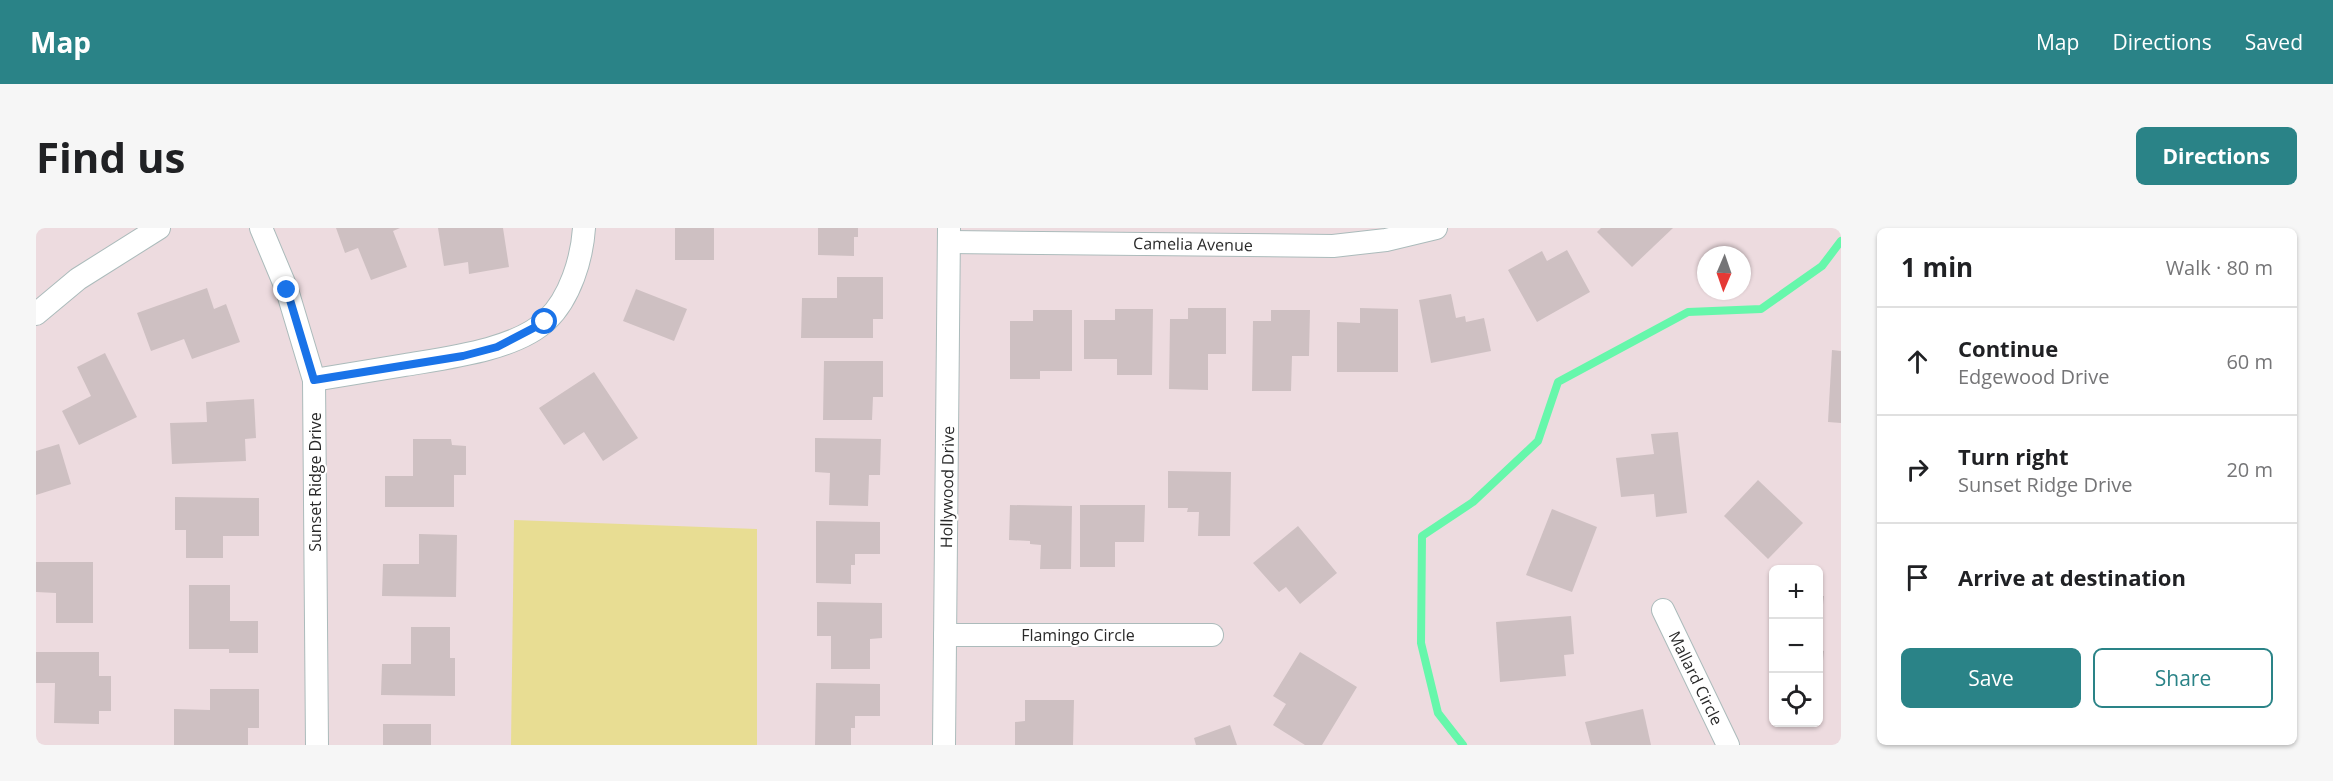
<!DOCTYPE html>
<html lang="en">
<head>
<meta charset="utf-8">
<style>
	:root { --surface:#fff; --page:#f6f6f6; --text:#202124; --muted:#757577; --line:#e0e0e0; --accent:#2a8387 }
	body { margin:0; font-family:"Open Sans",sans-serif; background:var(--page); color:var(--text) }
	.controls { position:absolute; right:18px; bottom:18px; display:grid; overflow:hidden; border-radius:9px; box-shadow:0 2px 4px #0004 }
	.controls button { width:54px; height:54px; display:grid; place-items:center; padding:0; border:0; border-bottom:2px solid var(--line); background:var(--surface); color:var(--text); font:30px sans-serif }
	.compass { position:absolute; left:1661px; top:18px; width:54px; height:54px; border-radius:50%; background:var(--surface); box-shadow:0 2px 4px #0004; rotate:182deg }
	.stop { position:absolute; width:18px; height:18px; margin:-14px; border:4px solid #1a73e8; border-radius:50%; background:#fff }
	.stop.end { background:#1a73e8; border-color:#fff; box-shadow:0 2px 6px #0008 }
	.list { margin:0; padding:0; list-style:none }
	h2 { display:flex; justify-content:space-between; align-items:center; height:78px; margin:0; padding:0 24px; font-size:26px }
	h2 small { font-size:20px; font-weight:400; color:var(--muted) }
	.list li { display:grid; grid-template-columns:39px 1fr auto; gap:18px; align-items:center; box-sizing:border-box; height:108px; padding:0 24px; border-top:2px solid var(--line) }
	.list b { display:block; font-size:22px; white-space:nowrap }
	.list p { margin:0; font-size:20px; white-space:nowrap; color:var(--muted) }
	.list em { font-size:20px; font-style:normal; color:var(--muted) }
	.actions { display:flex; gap:12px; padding:18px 24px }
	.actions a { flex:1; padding:14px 0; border:2px solid var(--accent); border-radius:9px; text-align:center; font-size:21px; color:var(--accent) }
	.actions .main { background:var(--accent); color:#fff }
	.icon { flex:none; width:33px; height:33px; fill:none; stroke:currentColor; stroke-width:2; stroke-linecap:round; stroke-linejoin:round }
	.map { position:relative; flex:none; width:1805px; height:517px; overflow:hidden; border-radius:9px }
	header { display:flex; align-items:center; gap:36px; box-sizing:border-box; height:84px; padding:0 30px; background:var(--accent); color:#fff }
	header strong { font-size:28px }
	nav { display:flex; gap:33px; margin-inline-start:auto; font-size:21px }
	.intro { display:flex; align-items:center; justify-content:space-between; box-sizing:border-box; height:144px; padding:0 36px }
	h1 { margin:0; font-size:42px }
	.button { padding:15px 27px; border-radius:9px; background:var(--accent); color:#fff; font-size:21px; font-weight:700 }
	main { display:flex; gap:36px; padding:0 36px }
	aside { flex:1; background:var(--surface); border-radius:9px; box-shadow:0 2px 4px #0004 }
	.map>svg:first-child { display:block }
</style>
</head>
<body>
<header>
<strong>Map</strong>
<nav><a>Map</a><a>Directions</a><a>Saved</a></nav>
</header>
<div class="intro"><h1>Find us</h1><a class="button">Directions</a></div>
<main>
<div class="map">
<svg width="1805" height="517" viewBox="0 0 1805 517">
	<rect width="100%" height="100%" fill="#eddbdf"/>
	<path fill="#e8dd93" d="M478,292L721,301V517H475Z"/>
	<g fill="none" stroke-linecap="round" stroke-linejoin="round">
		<path stroke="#66f7ab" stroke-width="8" d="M1427,517L1402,485L1385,415L1386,308L1437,274L1502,213L1522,154L1652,84L1725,81L1786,38L1805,13"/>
	</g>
	<g fill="#cec0c2">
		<path d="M300,0H364L357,3L371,39L335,52L322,20L309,25Z"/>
		<path d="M402,0H467L473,39L433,46L432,34L408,38Z"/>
		<rect x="639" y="0" width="39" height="32"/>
		<path d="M782,0H822V9H818V28L782,27Z"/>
		<path d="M1565,0H1637L1596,39L1561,4Z"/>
		<path d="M1531,22L1554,64L1501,94L1472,42L1506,23L1511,33Z"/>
		<path d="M801,49H847V91H837V110H765L766,70H801Z"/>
		<path d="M171,60L178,81L190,76L204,114L156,131L148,111L115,123L101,85Z"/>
		<path d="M600,61L651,81L638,113L587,93Z"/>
		<path d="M1415,66L1420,90L1429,88L1430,94L1448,90L1455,123L1395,135L1383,72Z"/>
		<path d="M1152,80H1190V126H1172V162L1133,161L1134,91H1152Z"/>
		<path d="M1324,80L1362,81V144H1301V94L1324,95Z"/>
		<path d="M1079,81H1117L1116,147H1081V131H1048V92H1079Z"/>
		<path d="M997,82H1036V143H1004V151H974V93H997Z"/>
		<path d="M1235,82H1274L1273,128H1256L1255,163H1216L1217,93H1235Z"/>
		<path d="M1796,122L1805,123V195L1792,194Z"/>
		<path d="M69,125L101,189L43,217L26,183L55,168L41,139Z"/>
		<path d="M788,133H847V169H837L836,192H787Z"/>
		<path d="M558,144L602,210L567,233L548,204L528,217L503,180Z"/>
		<path d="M218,171L220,210L209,211L210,233L136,236L134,195L171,194L170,174Z"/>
		<path d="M1642,204L1651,285L1620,289L1618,266L1585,269L1580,230L1618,226L1615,206Z"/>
		<path d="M779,210L845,211L844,247H833L832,278L793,277L794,245L779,244Z"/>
		<path d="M377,211H415L416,217L430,218V247H418V279H349V248H377Z"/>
		<path d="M23,216L35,256L0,267V223Z"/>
		<path d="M1132,243L1195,244L1194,308H1162L1163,284H1151L1152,280H1132Z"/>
		<path d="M1722,252L1767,295L1732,331L1688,288Z"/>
		<path d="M139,269L223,270V308H187V330H150V302H139Z"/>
		<path d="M974,277L1036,278L1035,341H1004L1005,317L994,316V313L973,312Z"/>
		<path d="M1044,277H1109L1108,314H1079V339H1044Z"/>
		<path d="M1516,281L1561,299L1536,364L1490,347Z"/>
		<path d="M780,293L844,294V326H819V337H815V356L780,355Z"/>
		<path d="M1262,298L1301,345L1264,376L1250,359L1243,364L1217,335Z"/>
		<path d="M383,306L421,307L420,369L346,368L347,336H383Z"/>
		<path d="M0,334H57V395H20V365L0,364Z"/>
		<path d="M153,357H194V393H222V425H193V421H153Z"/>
		<path d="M1782,368H1788L1785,393L1782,392Z"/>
		<path d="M781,374L846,375V410L834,411V441H795V408H781Z"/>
		<path d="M1535,388L1538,426L1528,427L1530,448L1464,454L1460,394Z"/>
		<path d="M375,399H414V430H419V468L345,467L346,436H375Z"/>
		<path d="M1782,422L1788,423L1785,452H1782Z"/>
		<path d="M0,424H63V448H75V483H63V496L18,495L19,455H0Z"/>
		<path d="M1264,424L1321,459L1286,517H1269L1237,497L1250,476L1237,468Z"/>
		<path d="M780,455L844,456V488H819V500H815V517H779Z"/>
		<path d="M174,461H223V500H212V517H138V481L174,482Z"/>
		<path d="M989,472H1038L1037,517H979V494L989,493Z"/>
		<path d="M1607,481L1615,517H1555L1549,494Z"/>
		<rect x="347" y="496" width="48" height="21"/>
		<path d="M1194,497L1201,517H1160L1158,510Z"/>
	</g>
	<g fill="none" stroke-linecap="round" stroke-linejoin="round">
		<g stroke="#abbbbb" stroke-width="24">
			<g id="minor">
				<path d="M225,0L251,62L278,152L281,517"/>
				<path d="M913,14L1297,18L1350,12L1400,0"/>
				<path d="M0,86L42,51L123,0"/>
				<path d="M278,152C308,147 339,142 369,137C410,130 480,122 511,92C534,70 546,31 548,0"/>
				<path d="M1627,382L1692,517"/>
				<path d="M909,407H1176"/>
				<path d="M908,517L913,0"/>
			</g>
		</g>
		<use href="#minor" stroke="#fff" stroke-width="22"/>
	</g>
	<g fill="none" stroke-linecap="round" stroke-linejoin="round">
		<path stroke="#1a73e8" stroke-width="8" d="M251,62L278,152L427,128L461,119L509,94"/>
	</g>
	<g text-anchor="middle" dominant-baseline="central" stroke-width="4.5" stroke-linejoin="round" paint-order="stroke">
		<g font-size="16" fill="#2a2a2a" stroke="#fff">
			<text transform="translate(1157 16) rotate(1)">Camelia Avenue</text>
			<text transform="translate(279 254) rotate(-90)">Sunset Ridge Drive</text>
			<text transform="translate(911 259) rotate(-89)">Hollywood Drive</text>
			<text x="1042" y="407">Flamingo Circle</text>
			<text transform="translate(1660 450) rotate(64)">Mallard Circle</text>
		</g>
	</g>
</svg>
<div class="controls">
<button>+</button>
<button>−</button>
<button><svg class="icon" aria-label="locate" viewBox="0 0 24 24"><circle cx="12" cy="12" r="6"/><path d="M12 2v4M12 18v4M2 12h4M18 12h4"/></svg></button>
</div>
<svg class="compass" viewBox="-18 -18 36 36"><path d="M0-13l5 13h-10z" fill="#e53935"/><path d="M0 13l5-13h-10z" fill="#757577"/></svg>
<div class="stop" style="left:509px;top:94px"></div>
<div class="stop end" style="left:251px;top:62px"></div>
</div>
<aside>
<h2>1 min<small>Walk · 80 m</small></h2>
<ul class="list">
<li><svg class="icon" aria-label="ahead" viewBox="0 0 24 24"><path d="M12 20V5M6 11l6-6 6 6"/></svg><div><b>Continue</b><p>Edgewood Drive</p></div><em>60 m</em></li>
<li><svg class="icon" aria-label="right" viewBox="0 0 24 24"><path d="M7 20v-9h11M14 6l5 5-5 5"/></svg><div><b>Turn right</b><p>Sunset Ridge Drive</p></div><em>20 m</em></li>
<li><svg class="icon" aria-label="arrive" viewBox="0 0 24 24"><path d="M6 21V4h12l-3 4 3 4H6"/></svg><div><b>Arrive at destination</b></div></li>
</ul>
<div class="actions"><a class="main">Save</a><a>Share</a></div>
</aside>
</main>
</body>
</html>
